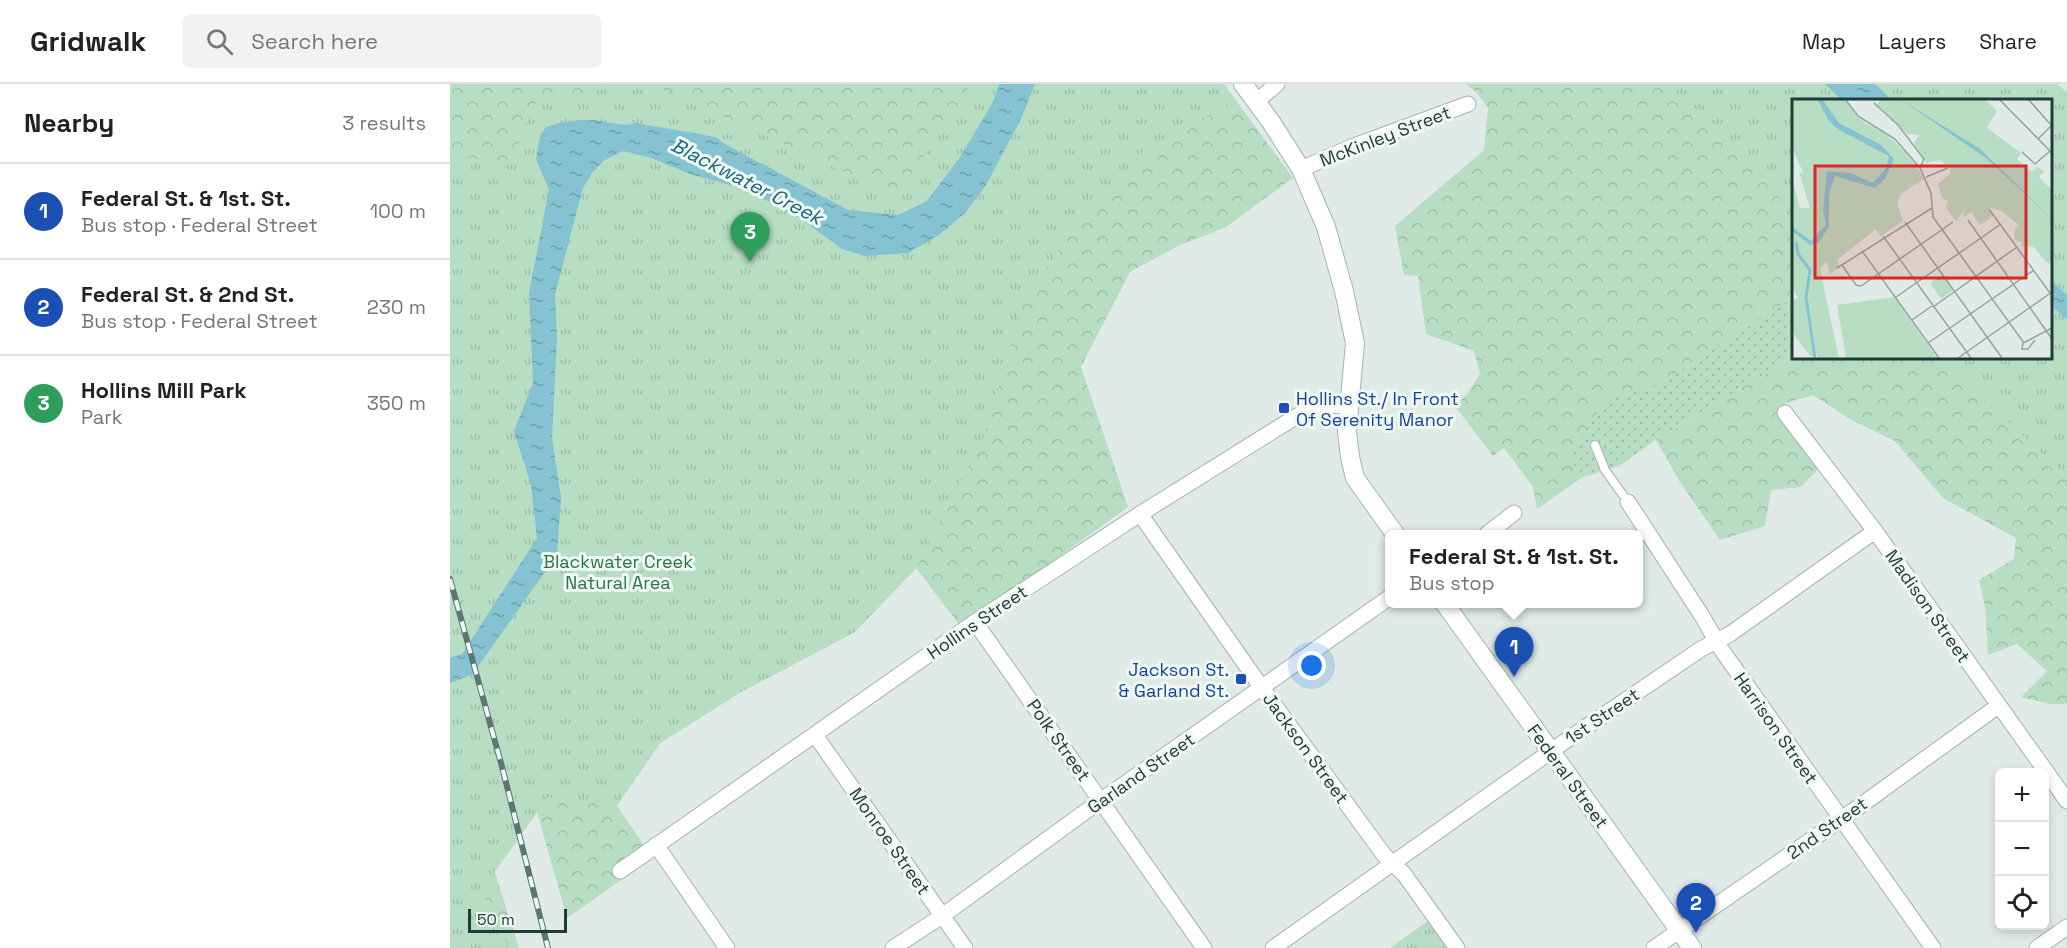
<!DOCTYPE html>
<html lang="en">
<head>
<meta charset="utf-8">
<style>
	:root { --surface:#fff; --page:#f2f2f2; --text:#222; --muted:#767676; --line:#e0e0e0; --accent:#814d38 }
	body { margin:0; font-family:"Space Grotesk",sans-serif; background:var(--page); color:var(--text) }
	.controls { position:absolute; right:18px; bottom:18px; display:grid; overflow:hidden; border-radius:9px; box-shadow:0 3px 9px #0003 }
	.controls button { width:54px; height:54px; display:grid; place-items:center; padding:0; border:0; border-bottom:2px solid var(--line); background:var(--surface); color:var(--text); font:30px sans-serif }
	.scale { position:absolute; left:18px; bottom:15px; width:99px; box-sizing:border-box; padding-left:6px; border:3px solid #203c36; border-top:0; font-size:16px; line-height:21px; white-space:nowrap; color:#203c36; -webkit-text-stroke:4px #f0f8f4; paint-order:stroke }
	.you { position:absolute; left:862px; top:582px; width:21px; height:21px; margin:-15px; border:4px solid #fff; border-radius:50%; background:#1a73e8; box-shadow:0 0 0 9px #1a73e833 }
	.badge { display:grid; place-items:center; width:39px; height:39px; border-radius:50%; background:var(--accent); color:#fff; font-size:20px; font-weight:700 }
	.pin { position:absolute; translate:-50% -50px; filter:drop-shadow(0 2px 3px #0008) }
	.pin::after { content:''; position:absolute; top:32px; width:21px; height:18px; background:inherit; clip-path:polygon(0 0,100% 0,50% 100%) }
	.popup { position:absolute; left:935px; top:446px; width:258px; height:78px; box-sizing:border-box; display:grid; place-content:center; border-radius:9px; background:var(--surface); filter:drop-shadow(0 2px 4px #0005); font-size:20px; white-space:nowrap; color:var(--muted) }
	.popup b { font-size:22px; color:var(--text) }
	.popup::after { content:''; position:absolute; left:50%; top:100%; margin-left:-12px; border:12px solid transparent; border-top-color:var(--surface) }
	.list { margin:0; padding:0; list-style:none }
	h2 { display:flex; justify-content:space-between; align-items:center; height:78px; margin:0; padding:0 24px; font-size:26px }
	h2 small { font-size:20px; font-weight:400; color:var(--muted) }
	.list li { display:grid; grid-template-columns:39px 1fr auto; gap:18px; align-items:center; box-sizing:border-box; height:96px; padding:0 24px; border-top:2px solid var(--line) }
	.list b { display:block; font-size:22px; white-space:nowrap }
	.list p { margin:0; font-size:20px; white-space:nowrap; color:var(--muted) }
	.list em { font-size:20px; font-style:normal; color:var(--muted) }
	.icon { flex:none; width:33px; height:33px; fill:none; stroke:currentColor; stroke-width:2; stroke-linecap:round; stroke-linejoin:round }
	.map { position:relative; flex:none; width:1617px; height:864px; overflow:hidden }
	header { display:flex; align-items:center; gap:36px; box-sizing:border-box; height:84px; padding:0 30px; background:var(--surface); border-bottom:2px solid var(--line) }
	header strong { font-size:28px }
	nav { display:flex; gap:33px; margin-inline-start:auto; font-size:21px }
	.search { width:420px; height:54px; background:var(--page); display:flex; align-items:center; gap:15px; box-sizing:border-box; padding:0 21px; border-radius:9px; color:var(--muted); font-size:22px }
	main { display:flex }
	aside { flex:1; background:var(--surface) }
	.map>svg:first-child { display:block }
</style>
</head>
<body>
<header>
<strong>Gridwalk</strong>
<div class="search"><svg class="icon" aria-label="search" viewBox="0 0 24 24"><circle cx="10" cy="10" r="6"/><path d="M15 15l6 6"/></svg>Search here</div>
<nav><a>Map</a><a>Layers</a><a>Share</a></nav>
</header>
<main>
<aside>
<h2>Nearby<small>3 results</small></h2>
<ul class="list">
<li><span class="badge" style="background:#1a4fb4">1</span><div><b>Federal St. &amp; 1st. St.</b><p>Bus stop · Federal Street</p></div><em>100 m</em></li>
<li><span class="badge" style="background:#1a4fb4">2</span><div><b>Federal St. &amp; 2nd St.</b><p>Bus stop · Federal Street</p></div><em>230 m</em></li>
<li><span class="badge" style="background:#2e9e5b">3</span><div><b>Hollins Mill Park</b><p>Park</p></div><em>350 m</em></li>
</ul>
</aside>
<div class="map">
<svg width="1617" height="864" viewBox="0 0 1617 864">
	<defs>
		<pattern id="grass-dots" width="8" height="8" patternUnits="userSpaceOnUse" patternTransform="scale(1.5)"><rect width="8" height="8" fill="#b7ddc3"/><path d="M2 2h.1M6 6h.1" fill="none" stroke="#9dbfa8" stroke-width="1.8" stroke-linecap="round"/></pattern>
		<pattern id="forest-crowns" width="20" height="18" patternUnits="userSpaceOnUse" patternTransform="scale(1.5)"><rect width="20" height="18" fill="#b7ddc3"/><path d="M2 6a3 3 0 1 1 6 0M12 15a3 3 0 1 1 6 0" fill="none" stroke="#9dbfa8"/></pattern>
		<pattern id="park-tufts" width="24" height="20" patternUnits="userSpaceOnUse" patternTransform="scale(1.5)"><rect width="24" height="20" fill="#b7ddc3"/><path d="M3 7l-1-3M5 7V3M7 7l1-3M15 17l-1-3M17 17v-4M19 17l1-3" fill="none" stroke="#9dbfa8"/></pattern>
		<pattern id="water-ripples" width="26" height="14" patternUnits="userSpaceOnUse" patternTransform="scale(1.5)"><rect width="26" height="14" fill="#85c3d3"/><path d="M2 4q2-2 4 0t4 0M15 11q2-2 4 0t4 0" fill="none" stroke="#6ca0ac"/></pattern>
	</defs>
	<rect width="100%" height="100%" fill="#e0ebe7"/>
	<path fill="url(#grass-dots)" d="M1344,213V272L1206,356L1169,382L1133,393L1117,371L1158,313L1203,304Z"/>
	<g fill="url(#forest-crowns)">
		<path d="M0,0H549L510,73L0,453Z"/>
		<path d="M585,0H774L843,94L776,143L728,162L680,188L631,283L678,423L511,543L466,484L405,548L291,608L210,659L167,722L193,760L194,780L117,834L41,565L321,240Z"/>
		<path d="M1016,0H1375L1344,16V213L1203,304L1158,313L1118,371L1133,393L1087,425L1083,403L1054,364L1043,372L1005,322L1018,309L1030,290L1024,267L976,250L968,192L954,191L945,142L1034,66L1038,24L1027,9Z"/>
		<path d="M1617,236V620H1599L1571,613L1597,587L1567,560L1538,571L1535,522L1529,496L1564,475L1566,454L1493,414L1445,357L1401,336L1363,311L1334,320L1368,385L1351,403L1321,406L1315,442L1270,456L1230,398L1206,356L1344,272L1600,273Z"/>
		<path d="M0,626L34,754L69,864H0Z"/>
	</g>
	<g fill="url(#park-tufts)">
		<path d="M176,0H202L447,112L517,8L518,0H772L785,17L694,67L627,139L574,217L534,352L466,484L405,548L291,608L210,659L166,722L98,713L41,793L31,832L56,857L58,864H0V71L62,81L82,20Z"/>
		<path d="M1210,0H1607L1617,8V392L1488,273H1600V16H1344V129L1255,31Z"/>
		<path d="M978,837L997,864H940Z"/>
	</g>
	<g fill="url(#water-ripples)">
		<path d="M549,0H585L570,37L536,101L515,129L489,151L458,169L415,172L392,165L354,137L298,106L240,90L201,74L173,67L153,77L142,89L133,104L105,210L107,254L102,354L111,413L107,471L22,591L0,599V574L12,570L87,454L81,401L64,347L83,299L79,209L99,106L86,75L90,52L96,43C111,39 127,35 143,36C158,37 172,44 186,39L266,53L275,60L398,126L448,131L477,117L510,73L543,18Z"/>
		<path d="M1375,0H1425L1442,16H1392Z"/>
		<path d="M1600,195L1617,211V236L1601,221Z"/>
	</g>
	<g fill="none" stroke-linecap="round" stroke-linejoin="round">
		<g stroke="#a3b3ae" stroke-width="10">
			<path id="lane" d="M1145,361L1155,386L1178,418"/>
		</g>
		<g stroke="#a3b3ae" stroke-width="17">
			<g id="street">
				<path d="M807,17L827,0"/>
				<path d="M851,85L904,62L1018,20"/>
				<path d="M1335,329L1425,447L1617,717"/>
				<path d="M1178,418L1252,532L1271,565L1483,864"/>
				<path d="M690,430L812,604L934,771L954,790L1007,864"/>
				<path d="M1037,450L1064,429"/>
				<path d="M525,538L754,864"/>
				<path d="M365,651L515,864"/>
				<path d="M206,761L277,864"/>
				<path d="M170,787L525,538L690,430L847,332L875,321L899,322"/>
				<path d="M443,864L492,832L639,725L940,513"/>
				<path d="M823,864L1114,658L1251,565L1280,550L1425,447"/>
				<path d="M1204,864L1403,727L1548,622"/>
				<path d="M1587,864L1617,843"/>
			</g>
		</g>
		<g stroke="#9eb7af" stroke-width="20">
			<g id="secondary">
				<path d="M793,0L821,38L851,85L876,143L894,207L905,259L897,347L900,373L905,394L945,450"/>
				<path d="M995,520L1242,864"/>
			</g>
		</g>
		<use href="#lane" stroke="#fff" stroke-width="8"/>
		<use href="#street" stroke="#fff" stroke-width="15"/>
		<use href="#secondary" stroke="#fff" stroke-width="18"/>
		<g stroke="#5a7871" stroke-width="6">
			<path id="rail" d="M0,495L51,679L98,864"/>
		</g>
		<use href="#rail" stroke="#f0f8f4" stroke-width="4" stroke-dasharray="11" stroke-linecap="butt"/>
	</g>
	<g fill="#1a4fb4" stroke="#f0f8f4" stroke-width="2">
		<rect x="828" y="318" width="12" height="12" rx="3"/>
		<rect x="785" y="589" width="12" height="12" rx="3"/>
	</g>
	<g text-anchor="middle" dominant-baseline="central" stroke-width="6" stroke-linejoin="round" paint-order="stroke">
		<g font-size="18" fill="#203c36" stroke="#f0f8f4">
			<text transform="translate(935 52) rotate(-21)">McKinley Street</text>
			<text transform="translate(1478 522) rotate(55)">Madison Street</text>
			<text transform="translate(527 538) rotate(-34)">Hollins Street</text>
			<text transform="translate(1152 632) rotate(-34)">1st Street</text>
			<text transform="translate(1326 644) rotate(55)">Harrison Street</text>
			<text transform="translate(609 656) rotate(55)">Polk Street</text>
			<text transform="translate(856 664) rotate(54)">Jackson Street</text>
			<text transform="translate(691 689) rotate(-35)">Garland Street</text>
			<text transform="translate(1118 692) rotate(54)">Federal Street</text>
			<text transform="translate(1377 744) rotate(-35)">2nd Street</text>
			<text transform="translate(440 757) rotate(55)">Monroe Street</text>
		</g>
		<g font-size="18" fill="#164399" stroke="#f0f8f4" text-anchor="start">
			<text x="846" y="314">Hollins St./ In Front<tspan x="846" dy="21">Of Serenity Manor</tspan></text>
			<text x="779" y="585" text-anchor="end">Jackson St.<tspan x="779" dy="21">&amp; Garland St.</tspan></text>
		</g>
		<g font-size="18" fill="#297449" stroke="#f0f8f4">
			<text x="168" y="477">Blackwater Creek<tspan x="168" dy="21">Natural Area</tspan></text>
		</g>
		<g font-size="20" font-style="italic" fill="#18657a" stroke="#f0f8f4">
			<text transform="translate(297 97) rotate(27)">Blackwater Creek</text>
		</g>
	</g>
	<g transform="translate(1342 15)">
		<rect width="260" height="260" fill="#e0ebe7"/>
		<path d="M209,88L212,91L198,102L171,118L174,108Z" fill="#b7ddc3"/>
		<path d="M0,0H25L96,55L85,82L21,95L0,49ZM51,0L62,16L104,44L133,79L109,95L105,104L111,122L89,137L83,130L50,153L45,161L48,168L38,175L28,140L102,60L63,34ZM89,0H108L259,119V164L254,163L242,148L228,147L231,143L223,141L222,131L227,126L211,113L197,108L201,117L188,126L183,119L180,113L211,92L209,88L174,108L164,122L154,109L156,102L150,99L146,85L158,75V70L148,61L134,64L122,44L127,36L115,35L86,5ZM125,0H193L205,12L195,29L229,54L225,60Z" fill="#b7ddc3"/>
		<path d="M102,198L145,259H54L45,206Z" fill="#b7ddc3"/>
		<path d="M20,0H52L68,21L93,34L113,53L125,69L105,85L84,130L45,161L36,160L28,170L47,259H26L25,254L19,258L0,233V203L6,198L0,189V80L8,109H18L7,73L31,77L34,69L48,66L81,81L90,68L91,56L40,36L23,19ZM89,0H162L195,27L188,31L193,34L195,29L205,44L209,41L229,54L225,60L240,73L246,68L252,72L247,78L259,90V141L186,71L154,59L139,49L118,14L108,26L85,6ZM150,176L161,191L149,200L138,184Z" fill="#b7ddc3"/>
		<path d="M25,0H30L47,24L89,46L102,60L93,80L83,89L43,77L37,94V128L26,144L18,146L0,132V128L19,142L34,126L31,112L35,72L58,74L81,84L94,69L97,57L47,31L37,22ZM108,0L188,50L259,119L194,59Z" fill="#85c3d3"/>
		<path fill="none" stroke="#85c3d3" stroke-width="3" d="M4,143L6,155L18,171L14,198L23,259"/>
		<path fill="none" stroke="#93a5a0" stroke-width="1.5" d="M53,0L66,17L103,40L128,69L139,94L141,118L232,244M207,0L260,54M236,0L260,27M87,9L82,4L106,26L132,60L128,69M246,40L259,27M230,53L243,65L258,52M134,78L156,69M197,110L258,194M176,121L260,240M113,123L210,259M91,137L179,259M70,152L147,259M50,166L64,186L69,187L161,123M45,169L140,109M104,198L209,125M141,208L225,148M120,221L140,207M243,241L236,250H230L231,244L260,229M136,244L242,171M166,259L260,193"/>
		<path fill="#d62828" fill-opacity="0.15" stroke="#d62828" stroke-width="3" d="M23,67H234V179H23Z"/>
		<rect width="260" height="260" fill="none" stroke="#203c36" stroke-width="3"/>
	</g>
</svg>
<div class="controls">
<button>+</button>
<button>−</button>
<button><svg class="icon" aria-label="locate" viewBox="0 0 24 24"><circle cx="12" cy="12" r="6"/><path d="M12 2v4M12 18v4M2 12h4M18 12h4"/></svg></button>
</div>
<div class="scale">50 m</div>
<div class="you"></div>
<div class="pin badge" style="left:1064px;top:593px;background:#1a4fb4">1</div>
<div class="popup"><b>Federal St. &amp; 1st. St.</b>Bus stop</div>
<div class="pin badge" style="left:1246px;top:849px;background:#1a4fb4">2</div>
<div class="pin badge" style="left:300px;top:178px;background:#2e9e5b">3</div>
</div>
</main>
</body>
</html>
